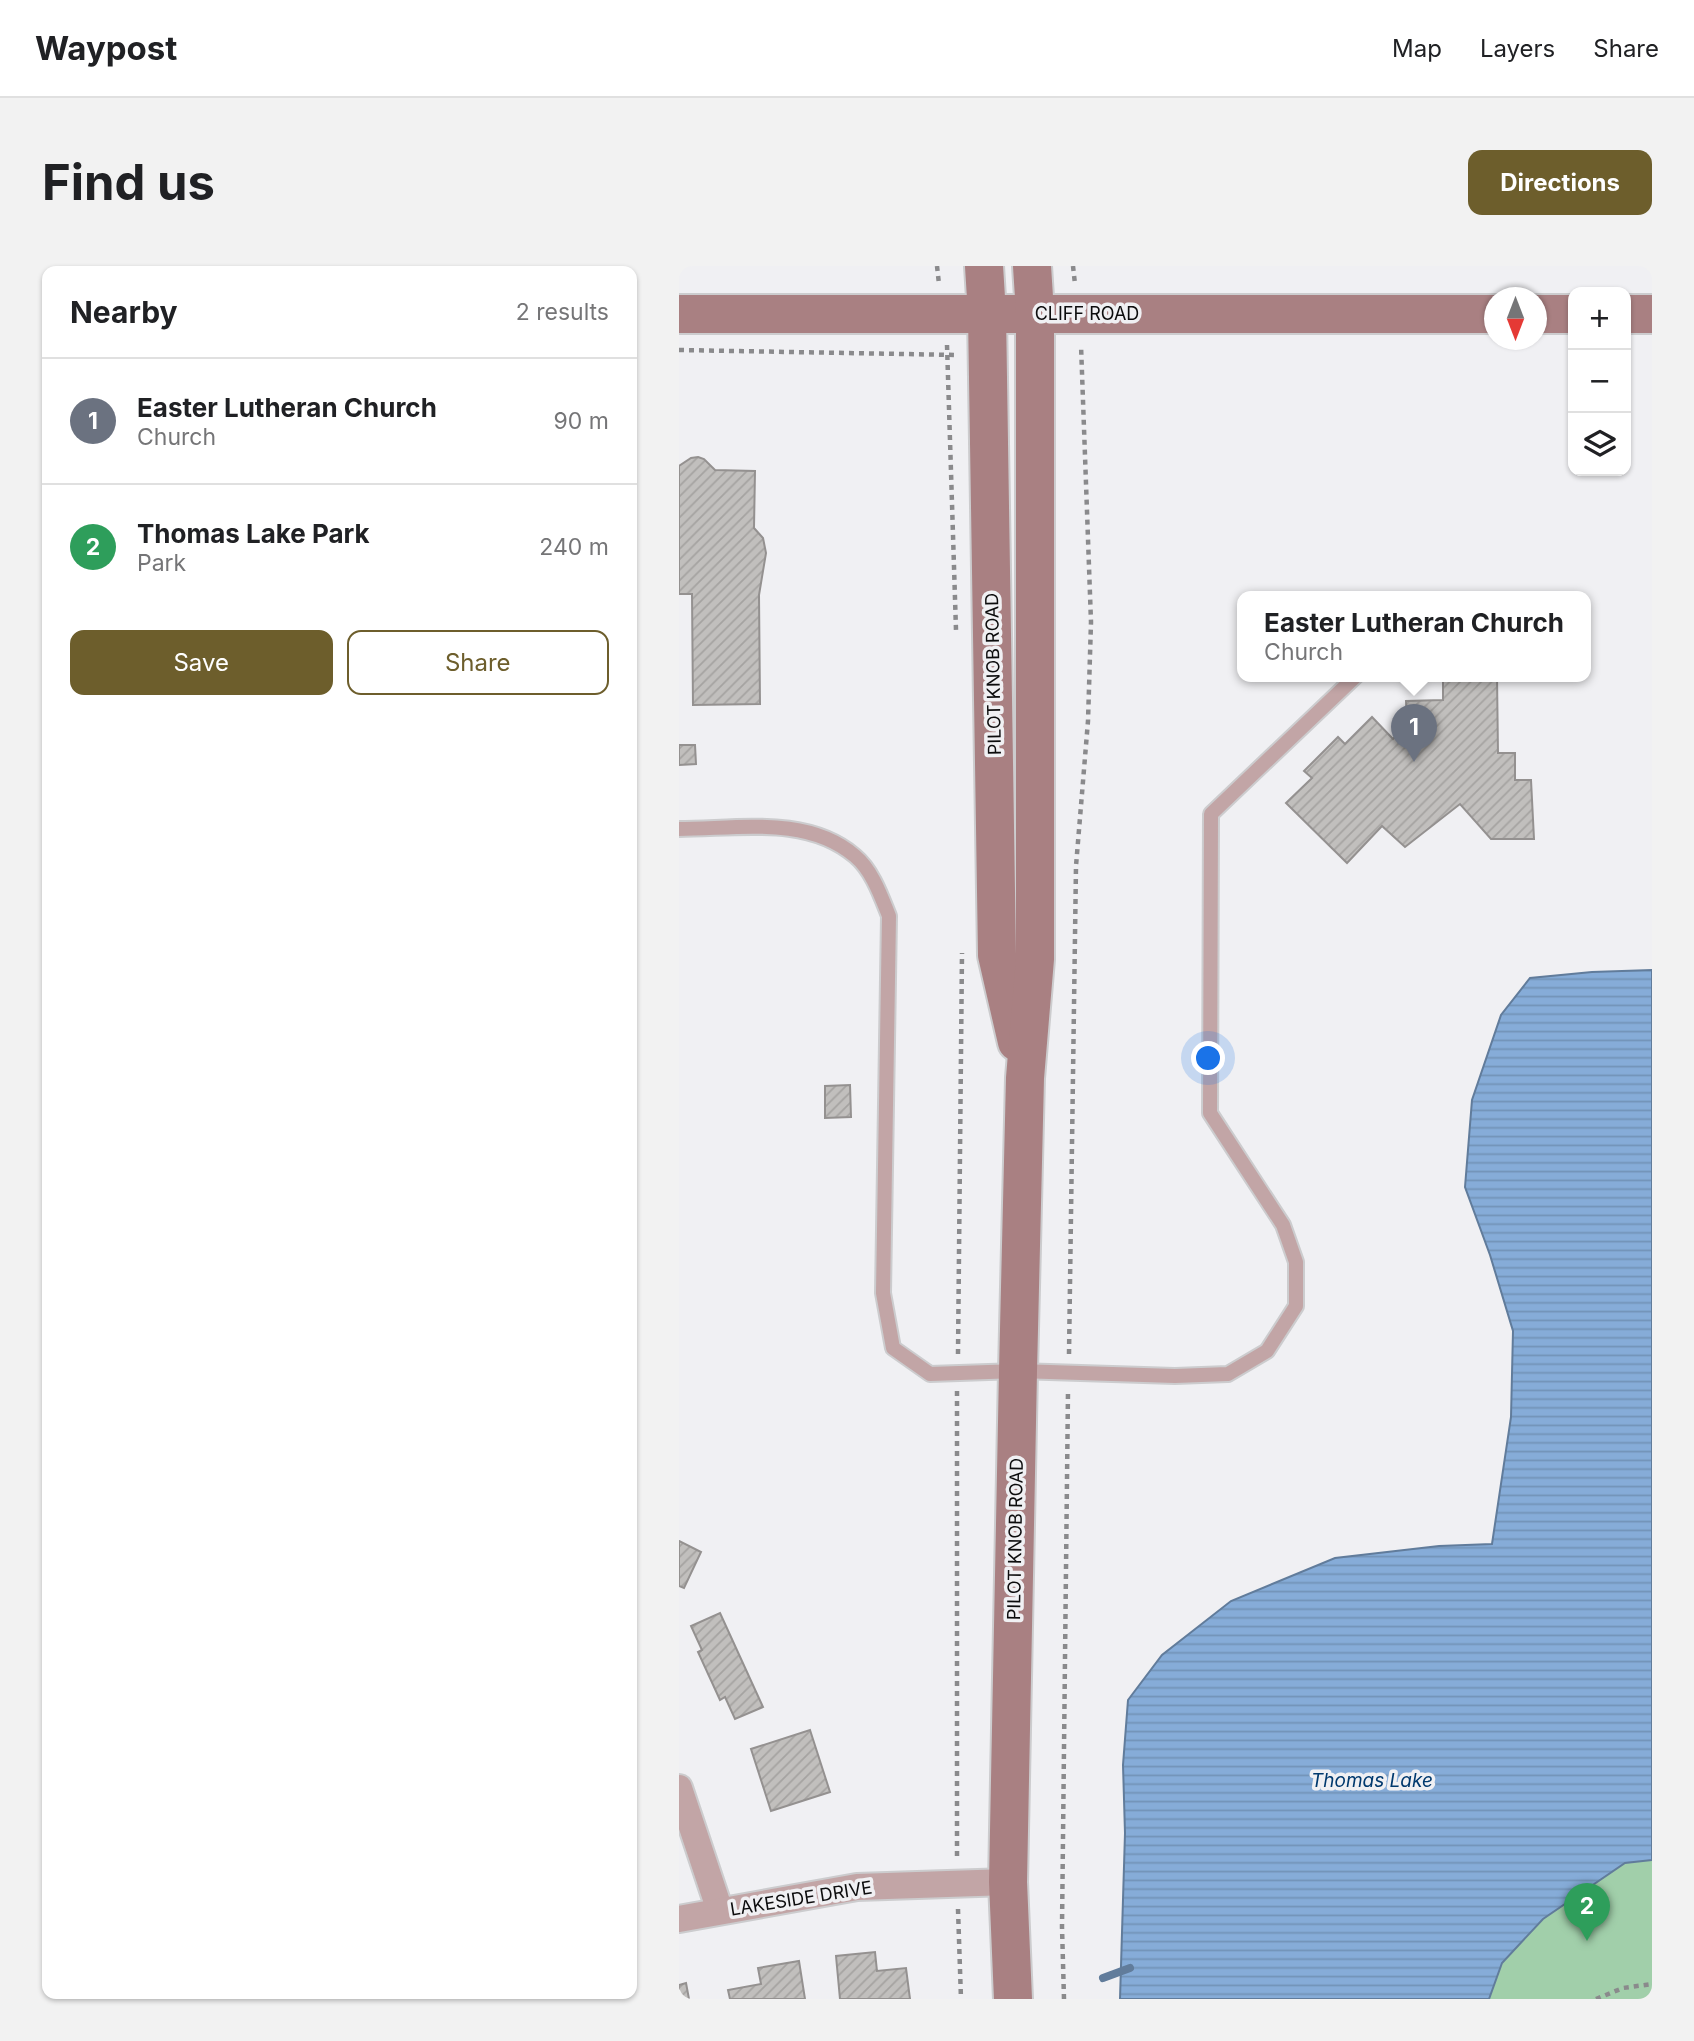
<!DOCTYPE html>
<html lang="en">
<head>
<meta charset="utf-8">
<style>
	:root { --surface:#fff; --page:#f2f2f2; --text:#202124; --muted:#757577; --line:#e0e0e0; --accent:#6d5e2c }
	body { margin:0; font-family:Inter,sans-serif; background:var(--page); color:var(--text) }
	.controls { position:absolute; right:21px; top:21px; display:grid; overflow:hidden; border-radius:14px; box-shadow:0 2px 5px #0004 }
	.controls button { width:63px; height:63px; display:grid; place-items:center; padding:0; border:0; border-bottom:2px solid var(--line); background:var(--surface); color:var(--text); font:35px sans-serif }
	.compass { position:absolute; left:805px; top:21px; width:63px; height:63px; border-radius:50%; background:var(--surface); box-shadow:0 2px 5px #0004; rotate:180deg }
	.you { position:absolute; left:530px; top:793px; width:24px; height:24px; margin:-18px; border:5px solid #fff; border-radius:50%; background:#1a73e8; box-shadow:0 0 0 10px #1a73e833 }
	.badge { display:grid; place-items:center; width:46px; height:46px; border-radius:50%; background:var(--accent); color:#fff; font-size:23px; font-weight:700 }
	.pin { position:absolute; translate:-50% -58px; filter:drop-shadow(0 2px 4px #0008) }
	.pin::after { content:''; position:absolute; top:37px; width:24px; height:21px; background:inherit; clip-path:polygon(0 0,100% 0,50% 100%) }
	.popup { position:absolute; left:558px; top:325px; width:354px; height:91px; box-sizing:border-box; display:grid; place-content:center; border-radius:14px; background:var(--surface); filter:drop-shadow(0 2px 5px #0005); font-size:23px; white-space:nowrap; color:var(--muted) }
	.popup b { font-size:26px; color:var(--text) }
	.popup::after { content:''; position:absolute; left:50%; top:100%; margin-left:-14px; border:14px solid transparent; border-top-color:var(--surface) }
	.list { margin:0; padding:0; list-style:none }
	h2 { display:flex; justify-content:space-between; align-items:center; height:91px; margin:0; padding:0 28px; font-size:30px }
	h2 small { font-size:23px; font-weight:400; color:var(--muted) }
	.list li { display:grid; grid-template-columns:46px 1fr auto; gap:21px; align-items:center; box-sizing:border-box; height:126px; padding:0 28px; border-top:2px solid var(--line) }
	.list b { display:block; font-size:26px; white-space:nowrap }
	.list p { margin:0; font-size:23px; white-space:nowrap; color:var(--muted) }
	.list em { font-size:23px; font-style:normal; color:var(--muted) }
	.actions { display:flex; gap:14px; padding:21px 28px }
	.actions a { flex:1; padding:16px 0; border:2px solid var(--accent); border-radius:14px; text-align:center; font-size:24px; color:var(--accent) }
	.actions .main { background:var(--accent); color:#fff }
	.icon { flex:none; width:38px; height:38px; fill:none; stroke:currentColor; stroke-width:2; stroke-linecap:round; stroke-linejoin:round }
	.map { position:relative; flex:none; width:973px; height:1733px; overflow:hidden; border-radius:14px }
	header { display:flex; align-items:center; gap:42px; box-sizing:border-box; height:98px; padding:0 35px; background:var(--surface); border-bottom:2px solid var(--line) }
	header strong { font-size:33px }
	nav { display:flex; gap:38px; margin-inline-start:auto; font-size:24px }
	.intro { display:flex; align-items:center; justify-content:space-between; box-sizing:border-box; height:168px; padding:0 42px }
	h1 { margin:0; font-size:49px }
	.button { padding:18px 32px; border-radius:14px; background:var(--accent); color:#fff; font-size:24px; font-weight:700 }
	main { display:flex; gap:42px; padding:0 42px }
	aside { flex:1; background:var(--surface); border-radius:14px; box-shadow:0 2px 5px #0004 }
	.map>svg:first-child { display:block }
</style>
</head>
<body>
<header>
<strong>Waypost</strong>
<nav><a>Map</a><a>Layers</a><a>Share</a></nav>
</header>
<div class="intro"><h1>Find us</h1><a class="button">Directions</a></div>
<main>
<aside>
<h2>Nearby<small>2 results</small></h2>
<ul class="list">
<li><span class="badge" style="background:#6b7280">1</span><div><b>Easter Lutheran Church</b><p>Church</p></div><em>90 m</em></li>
<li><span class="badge" style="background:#2e9e5b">2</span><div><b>Thomas Lake Park</b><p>Park</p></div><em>240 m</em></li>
</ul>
<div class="actions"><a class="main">Save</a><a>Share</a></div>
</aside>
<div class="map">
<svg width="973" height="1733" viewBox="0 0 973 1733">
	<defs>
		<pattern id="water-rules" width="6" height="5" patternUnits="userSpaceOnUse" patternTransform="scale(1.75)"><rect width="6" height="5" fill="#86acd8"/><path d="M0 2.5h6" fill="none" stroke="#7293b8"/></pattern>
		<pattern id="building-hatch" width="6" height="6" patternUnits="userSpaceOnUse" patternTransform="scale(1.75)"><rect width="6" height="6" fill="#c1bfbd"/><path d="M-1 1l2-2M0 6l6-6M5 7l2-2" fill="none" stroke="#a5a3a1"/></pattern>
	</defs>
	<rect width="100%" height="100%" fill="#f0f0f3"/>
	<path fill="#a1cfaa" d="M973,1594V1733H810L823,1697L864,1653L946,1597Z"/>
	<path fill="url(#water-rules)" stroke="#617c9b" stroke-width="2" d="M973,704V1594L946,1597L864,1653L823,1697L810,1733H441L446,1567L444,1499L449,1434L483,1389L552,1335L656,1292L760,1280L813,1278L832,1151L834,1065L811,989L786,921L793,834L822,749L851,712L913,706Z"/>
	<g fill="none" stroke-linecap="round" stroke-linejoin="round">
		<path stroke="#617c9b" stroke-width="8" d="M424,1712L451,1702"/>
	</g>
	<g fill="url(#building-hatch)" stroke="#949190" stroke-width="2">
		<path d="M19,191L25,193L36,204L76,205L75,262L84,272L87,287L80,329L81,438L14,439L13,328H0V200L12,192Z"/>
		<path d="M764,410H818L819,487H836V514H852L855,573H812L781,538L726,581L703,560L668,597L607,537L633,512L625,505L659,471L666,478L693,451L714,473L728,458L727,435L764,434Z"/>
		<path d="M0,479H16L17,498L0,499Z"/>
		<path d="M171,819L172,851L146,852V820Z"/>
		<path d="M0,1275L22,1286L5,1322L0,1320Z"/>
		<path d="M41,1347L84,1441L56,1453L46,1431L41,1434L19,1386L23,1384L12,1360Z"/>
		<path d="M131,1464L151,1526L92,1545L72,1483Z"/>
		<path d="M196,1686L198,1705L227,1702L231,1733H161L157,1690Z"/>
		<path d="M120,1695L126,1733H51L49,1724L82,1718L79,1702Z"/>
		<path d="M7,1717L10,1733H0V1719Z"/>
	</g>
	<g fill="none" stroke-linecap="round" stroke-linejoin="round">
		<g stroke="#ccccce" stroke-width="18">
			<path id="service" d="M0,563C58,563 128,549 176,590C193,604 202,630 210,650L204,1027L214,1082L251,1108L339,1105L496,1110L549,1108L588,1085L617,1040V996L604,959L531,847L532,548L677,410"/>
		</g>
		<g stroke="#ccccce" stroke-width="30">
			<g id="minor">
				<path d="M0,1522L41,1645"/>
				<path d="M0,1653L178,1621L329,1616"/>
			</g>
		</g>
		<g stroke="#ccccce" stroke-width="42">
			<g id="secondary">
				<path d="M305,0L308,48L318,689L338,776"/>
				<path d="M0,48H816"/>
				<path d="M858,48H894"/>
				<path d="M947,48H973"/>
				<path d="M334,1733L329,1616L339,1105L346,812L356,693V47L353,0"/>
			</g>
		</g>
		<g stroke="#8a8a8c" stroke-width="4.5" stroke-dasharray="5 5" stroke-linecap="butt">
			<path d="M258,0L260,18"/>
			<path d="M394,0L396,18"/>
			<path d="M268,79L277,364"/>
			<path d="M0,84L279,89"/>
			<path d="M279,1088L283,687"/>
			<path d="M390,1088L397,600L409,455L412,356L402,79"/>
			<path d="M278,1125V1592"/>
			<path d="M279,1643L282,1733"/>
			<path d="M385,1733L383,1661L389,1125"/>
			<path d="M917,1733L944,1722L973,1718"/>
		</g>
		<use href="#service" stroke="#c2a5a6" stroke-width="14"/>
		<use href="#minor" stroke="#c2a5a6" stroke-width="26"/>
		<use href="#secondary" stroke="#a98082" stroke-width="38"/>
	</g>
	<g text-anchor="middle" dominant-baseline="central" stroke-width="7" stroke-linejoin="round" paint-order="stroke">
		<g font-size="18" fill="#0c0c0d" stroke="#f0f0f3">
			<text x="408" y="47">CLIFF ROAD</text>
			<text transform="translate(314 408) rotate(-91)">PILOT KNOB ROAD</text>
			<text transform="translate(336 1273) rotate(-89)">PILOT KNOB ROAD</text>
			<text transform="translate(122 1632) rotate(-9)">LAKESIDE DRIVE</text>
		</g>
		<g font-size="19" font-style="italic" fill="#00396e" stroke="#f0f0f3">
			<text x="693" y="1514">Thomas Lake</text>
		</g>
	</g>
</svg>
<div class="controls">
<button>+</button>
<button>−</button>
<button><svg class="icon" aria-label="layers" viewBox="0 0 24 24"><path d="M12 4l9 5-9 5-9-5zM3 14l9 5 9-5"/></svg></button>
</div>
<svg class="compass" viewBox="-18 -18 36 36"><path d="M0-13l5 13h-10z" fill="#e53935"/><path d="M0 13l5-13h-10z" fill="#757577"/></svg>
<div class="you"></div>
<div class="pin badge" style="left:735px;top:496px;background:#6b7280">1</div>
<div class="popup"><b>Easter Lutheran Church</b>Church</div>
<div class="pin badge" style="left:908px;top:1675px;background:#2e9e5b">2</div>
</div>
</main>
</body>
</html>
